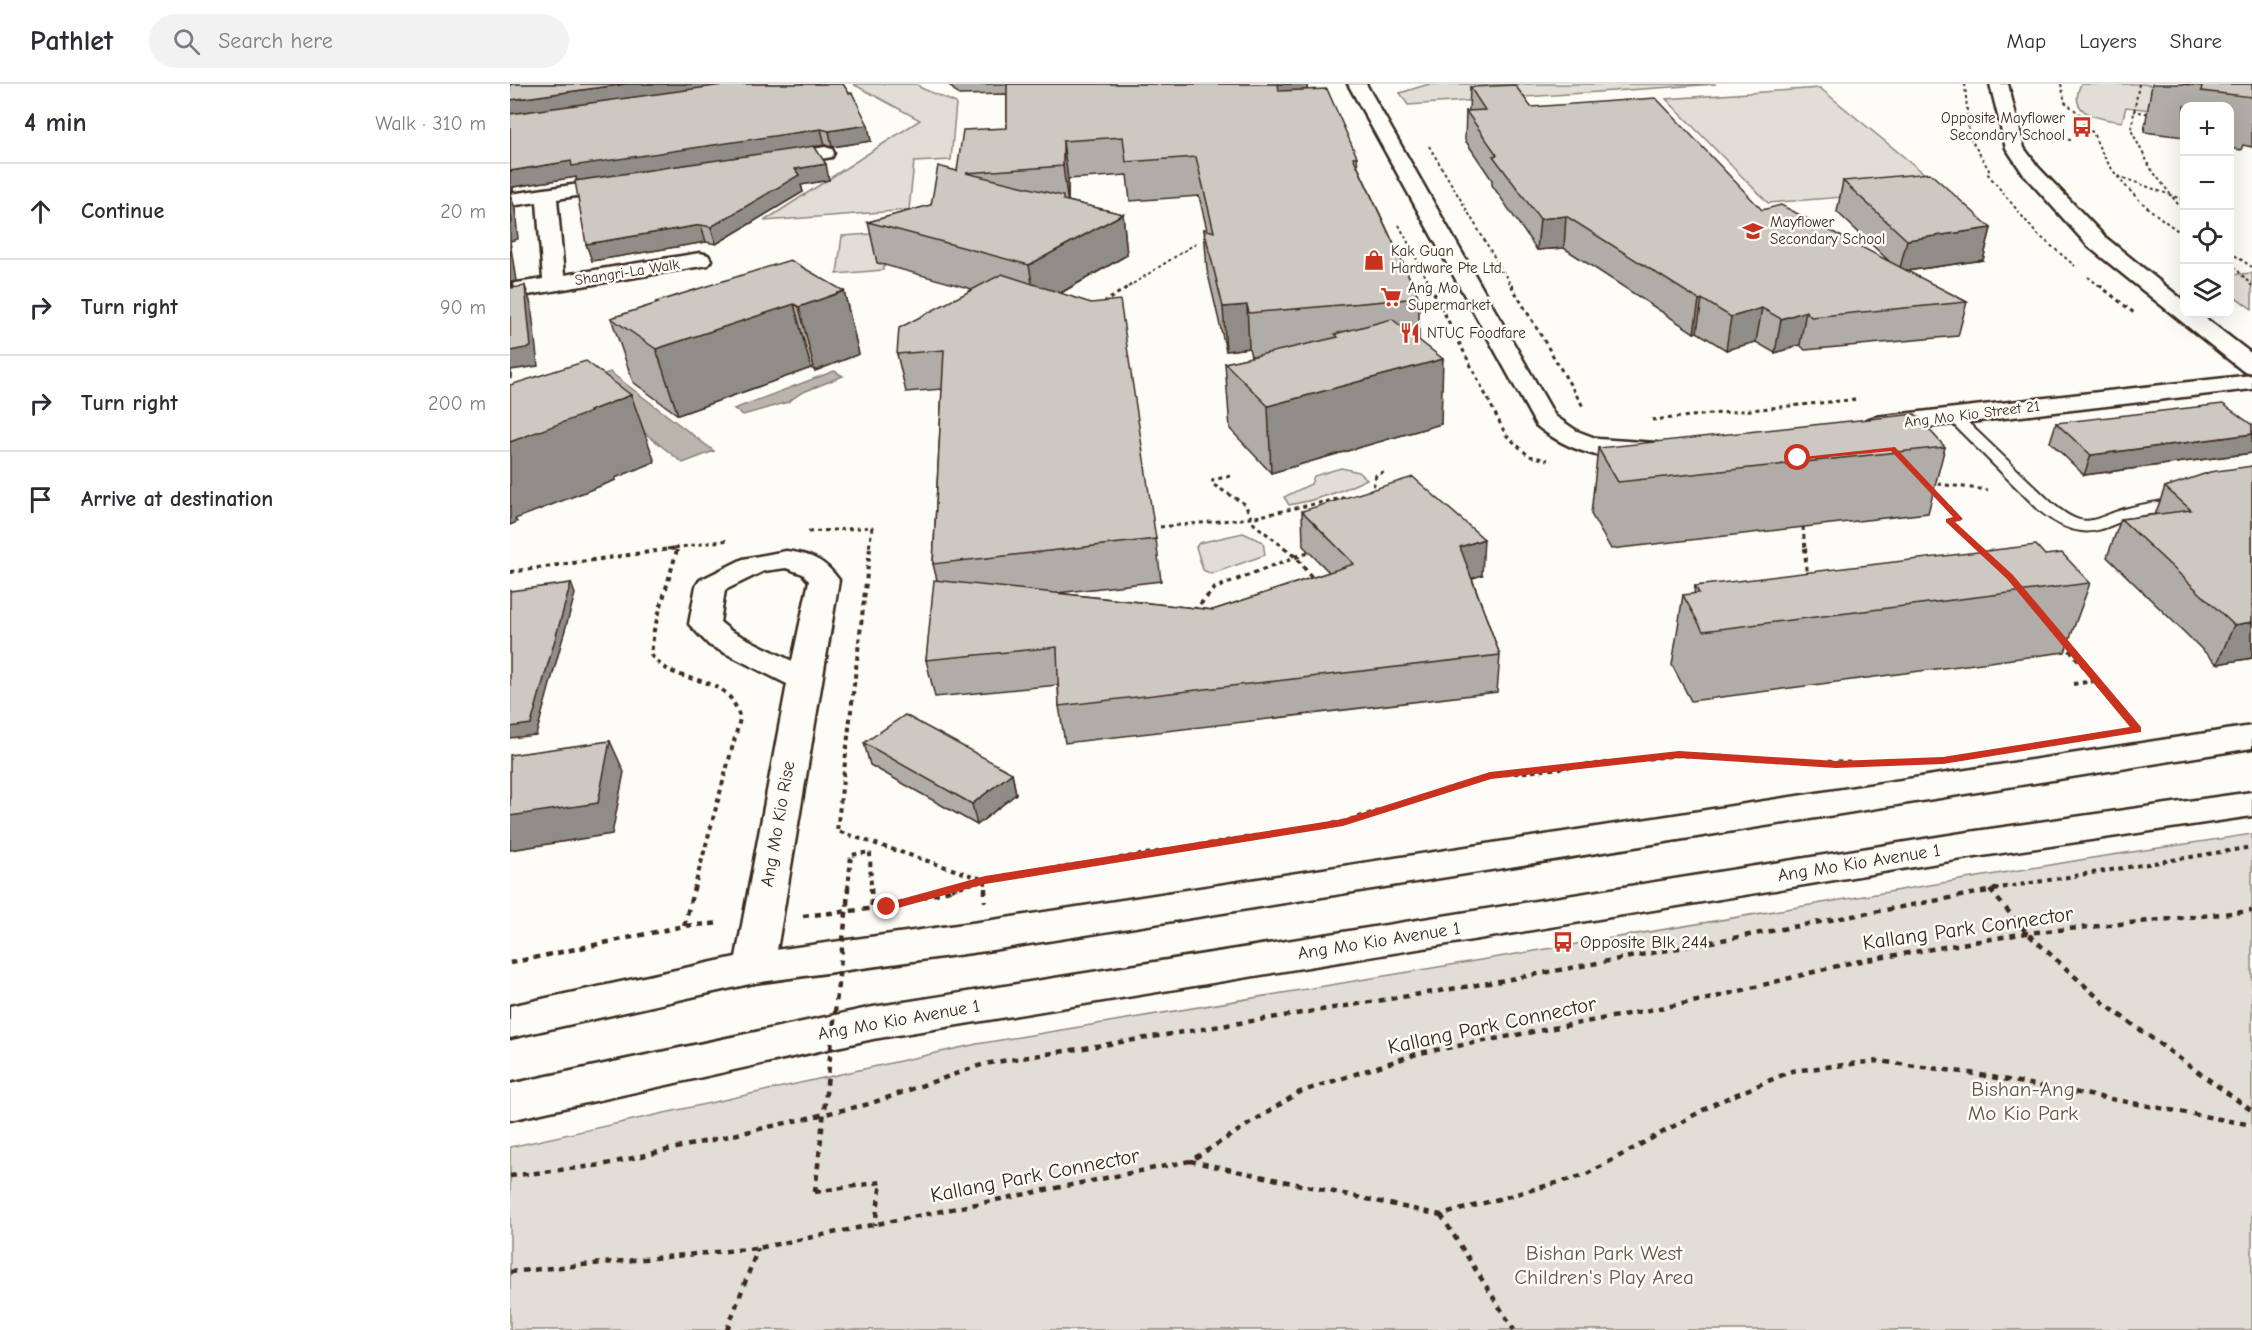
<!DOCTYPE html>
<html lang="en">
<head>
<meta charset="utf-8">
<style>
	:root { --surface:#fff; --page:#f2f2f3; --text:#2b2b33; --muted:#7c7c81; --line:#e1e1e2 }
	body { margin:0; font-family:"Comic Neue",sans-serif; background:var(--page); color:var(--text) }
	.controls { position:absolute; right:18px; top:18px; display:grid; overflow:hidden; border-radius:12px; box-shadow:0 6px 24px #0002 }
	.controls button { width:54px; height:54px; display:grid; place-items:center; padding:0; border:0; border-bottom:2px solid var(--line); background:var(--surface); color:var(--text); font:30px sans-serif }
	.stop { position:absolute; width:18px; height:18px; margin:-14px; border:4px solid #c8321e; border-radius:50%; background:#fff }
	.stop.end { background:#c8321e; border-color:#fff; box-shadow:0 2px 6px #0008 }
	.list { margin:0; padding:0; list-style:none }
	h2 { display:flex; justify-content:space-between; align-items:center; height:78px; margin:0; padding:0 24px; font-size:26px }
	h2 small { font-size:20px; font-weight:400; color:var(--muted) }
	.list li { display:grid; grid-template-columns:39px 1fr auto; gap:18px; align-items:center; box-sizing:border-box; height:96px; padding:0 24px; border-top:2px solid var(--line) }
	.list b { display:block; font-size:22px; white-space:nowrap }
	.list em { font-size:20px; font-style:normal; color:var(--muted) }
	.icon { flex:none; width:33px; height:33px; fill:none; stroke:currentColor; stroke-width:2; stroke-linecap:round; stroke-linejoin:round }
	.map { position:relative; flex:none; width:1742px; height:1246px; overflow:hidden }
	header { display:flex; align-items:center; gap:36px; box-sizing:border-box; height:84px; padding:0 30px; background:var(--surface); border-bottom:2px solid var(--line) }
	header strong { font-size:28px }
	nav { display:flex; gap:33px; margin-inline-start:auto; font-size:21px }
	.search { width:420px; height:54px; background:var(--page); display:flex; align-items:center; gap:15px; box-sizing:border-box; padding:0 21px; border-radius:33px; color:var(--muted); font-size:22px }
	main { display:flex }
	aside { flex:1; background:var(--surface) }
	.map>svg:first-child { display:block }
</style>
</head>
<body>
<header>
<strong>Pathlet</strong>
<div class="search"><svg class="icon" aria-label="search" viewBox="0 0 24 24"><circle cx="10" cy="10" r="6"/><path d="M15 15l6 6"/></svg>Search here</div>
<nav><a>Map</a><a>Layers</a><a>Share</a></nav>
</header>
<main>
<aside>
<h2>4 min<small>Walk · 310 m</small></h2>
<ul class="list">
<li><svg class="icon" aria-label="ahead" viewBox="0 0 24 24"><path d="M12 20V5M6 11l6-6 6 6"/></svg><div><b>Continue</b></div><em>20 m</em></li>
<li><svg class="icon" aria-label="right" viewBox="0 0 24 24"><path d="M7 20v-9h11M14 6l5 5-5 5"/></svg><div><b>Turn right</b></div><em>90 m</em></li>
<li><svg class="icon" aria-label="right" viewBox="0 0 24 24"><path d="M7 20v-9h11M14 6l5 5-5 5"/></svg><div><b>Turn right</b></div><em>200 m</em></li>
<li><svg class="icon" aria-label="arrive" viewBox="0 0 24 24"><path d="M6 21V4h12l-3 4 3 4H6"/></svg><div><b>Arrive at destination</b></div></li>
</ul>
</aside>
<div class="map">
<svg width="1742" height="1246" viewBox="0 0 1742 1246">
	<rect width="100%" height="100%" fill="#fdfcf7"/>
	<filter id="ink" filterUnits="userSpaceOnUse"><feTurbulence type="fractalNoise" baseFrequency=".0167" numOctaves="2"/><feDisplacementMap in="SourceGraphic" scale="12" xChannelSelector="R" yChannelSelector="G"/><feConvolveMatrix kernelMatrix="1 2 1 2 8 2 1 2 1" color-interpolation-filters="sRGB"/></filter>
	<g filter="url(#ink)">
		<g fill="#e1ded7" stroke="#8e847a" stroke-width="1.5">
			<path d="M343,0H407L411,4L446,19L441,76L404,78L399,126L254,137L410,36Z"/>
			<path d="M919,0H1206L898,21L890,9Z"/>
			<path d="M1571,0H1633L1742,15L1720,22H1674V30L1616,23L1612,38C1590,35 1556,31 1571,0Z"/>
			<path d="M1310,4L1433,105L1258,119L1156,15Z"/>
			<path d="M376,149L373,186L327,190L332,152Z"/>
			<path d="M1742,189V225L1720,209V191Z"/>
			<path d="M831,384L849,388L857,395C831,408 808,416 779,421L774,413L801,400L804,392Z"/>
			<path d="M733,449L753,458L755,471L701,490L693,486L686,463L689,459Z"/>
			<path d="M1742,750V1246H0V1063L467,960L1582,774Z"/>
		</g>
		<g fill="#bbb4ad" stroke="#887d74" stroke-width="1.5">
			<path d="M324,287L333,292L291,309L278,318L233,331L224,325Z"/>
			<path d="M100,288L204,367L173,379L70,298Z"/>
		</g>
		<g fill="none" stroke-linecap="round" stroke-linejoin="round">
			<g stroke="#3b2a1e" stroke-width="4">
				<path id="service" d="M1444,328L1449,330L1542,419C1577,449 1581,434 1618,424C1636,419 1655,417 1673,414L1681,419C1675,428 1640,429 1628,432C1608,436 1592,450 1571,447C1555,445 1542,437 1530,427L1436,333Z"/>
			</g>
			<g stroke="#3b2a1e" stroke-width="5">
				<g id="minor">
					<path d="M838,0H856L1045,332L1067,347L1088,355L1147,359L1151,365L1147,371C1105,381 1059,369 1026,341Z"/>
					<path d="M315,63L322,65L324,69L322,73L266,83L256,77L266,71Z"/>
					<path d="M111,94L118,96L121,100L118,104L47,115L54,191L190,169L198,171L201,176L198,181L0,214V200L33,195L27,118L0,122V110Z"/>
					<path d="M1742,291V305L1365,349L1356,346L1352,341L1356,336L1365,333Z"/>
					<path d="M276,467C300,470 315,476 329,496L264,884L258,895L244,899L230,895L224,884L277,600L199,561L179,540L186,502L190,496L233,475ZM276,484L293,490L299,497L282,577L221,547L210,538L215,506L254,487Z"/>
				</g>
			</g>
			<g stroke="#3b2a1e" stroke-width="5">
				<g id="primary">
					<path d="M1480,0H1498L1514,64L1528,83L1595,153L1674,217V230H1690L1742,270V289L1733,287L1579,163L1514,91L1496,64Z"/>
					<path d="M1742,642V664L476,867L244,899L0,954V922L244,869L476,837Z"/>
					<path d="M1742,708V732L1452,775L363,955L0,1036V1000L363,923L1452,749Z"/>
				</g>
			</g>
			<g stroke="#3b2a1e" stroke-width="2" stroke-dasharray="3 3" stroke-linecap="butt">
				<path d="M1455,0L1459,52L1479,86L1477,89L1525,148L1565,182"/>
				<path d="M1551,0L1555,18L1572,32L1574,45L1583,48C1599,94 1635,124 1674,151"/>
				<path d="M1629,0L1621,46L1641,85L1674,128"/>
				<path d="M1623,27L1640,30"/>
				<path d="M1534,55L1563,56"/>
				<path d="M919,62L1002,203"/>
				<path d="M1608,92L1674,116"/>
				<path d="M889,141L921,203"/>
				<path d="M1720,168L1742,183"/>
				<path d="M1720,178L1742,202"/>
				<path d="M1578,193L1591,203"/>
				<path d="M618,203L688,158"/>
			</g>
			<g stroke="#3b2a1e" stroke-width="3" stroke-dasharray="4 4" stroke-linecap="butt">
				<path d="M920,201L996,351L1019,372L1038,376"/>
				<path d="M1001,201L1074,324"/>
				<path d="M1589,201L1624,229"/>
				<path d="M593,219L621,201"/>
				<path d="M1142,336L1349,315"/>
				<path d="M720,392L703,396L702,400L735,420L744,440L776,465"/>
				<path d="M1420,399L1478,406"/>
				<path d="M1422,405L1449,435L1439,437L1470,465"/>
				<path d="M858,408L863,404L866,391L874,388"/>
				<path d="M650,443L741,434L836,413"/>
				<path d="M1293,443L1295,465"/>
				<path d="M298,448L362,443L359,465"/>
				<path d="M157,465L219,456"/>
			</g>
			<g stroke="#3b2a1e" stroke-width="4" stroke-dasharray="4.5 4.5" stroke-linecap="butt">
				<path d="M360,464L327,747L475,796V805"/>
				<path d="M774,464L786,473L805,498"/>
				<path d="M1295,464L1297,492"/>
				<path d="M1468,464L1476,471"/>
				<path d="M167,466L144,546L141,571C169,607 217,583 230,635L184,805"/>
				<path d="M0,488L167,464"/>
				<path d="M684,527L705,504L799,468"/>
				<path d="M1554,559L1623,640"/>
				<path d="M1563,600L1584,597"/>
				<path d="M338,805L341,771L360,768L361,805"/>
				<path d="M441,805L475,796L833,738L980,692L1169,671L1345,679"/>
				<path d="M1484,805L1742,763"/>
			</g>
			<g stroke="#3b2a1e" stroke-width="4.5" stroke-dasharray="6 6" stroke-linecap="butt">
				<path d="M361,804L362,825"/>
				<path d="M475,804V818"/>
				<path d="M1480,806L1517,849L1596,921L1742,1027"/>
				<path d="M337,820L338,804"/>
				<path d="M293,832L377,823L447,804"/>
				<path d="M174,842L184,804"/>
				<path d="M0,879L174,842L211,839"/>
				<path d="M680,1077L931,1131L1075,1091L1206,1019L1282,987L1367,977L1460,989L1742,1041"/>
				<path d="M0,1092L92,1081L359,1020L474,980L979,899L1494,804"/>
				<path d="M305,1108L371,1098L365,1141"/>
				<path d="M931,1131L1004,1246"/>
				<path d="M0,1188L248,1164L680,1077L790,1008L910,969L1198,915L1339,879L1517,849L1742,827"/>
				<path d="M217,1246L248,1164"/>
			</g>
			<use href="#service" fill="#fdfcf7" fill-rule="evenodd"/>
			<use href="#minor" fill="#fdfcf7" fill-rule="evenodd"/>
			<use href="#primary" fill="#fdfcf7" fill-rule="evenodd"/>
			<path stroke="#3b2a1e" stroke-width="4.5" stroke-dasharray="6 6" stroke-linecap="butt" d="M305,1108L337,820"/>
		</g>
		<g fill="#b0aca7" stroke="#3b2a1e" stroke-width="1.5">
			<path d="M0,0H333L361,57L322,63L315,61L304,62L319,96L291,101L293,108L206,160L196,158L82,177L66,93L3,103V107L0,109Z"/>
			<path d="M438,0H797V6L847,73L848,83L909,214V255L931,340L761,389L720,345L715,279L746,272H741L739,264L716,267L697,186L694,145L697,146L689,112L620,117L617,91L558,95V117L613,130L617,171L551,209L646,455L651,497L547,509L703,526L819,488L793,462L792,427L972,491L962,494L990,571L987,608L555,659L549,622L548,601L425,613L416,576L427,496L423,480L432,305L396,308L387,270L462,205L367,179L358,138L421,121L447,87L497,44V10L449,11Z"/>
			<path d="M1642,0H1742V63L1733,61L1731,66L1719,64V22H1674V53L1634,48Z"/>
			<path d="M960,3L1021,23L1252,126L1379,177L1327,128L1333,97L1481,144L1473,176L1396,187L1457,218L1448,252L1295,266L1290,261L1265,269L1246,258L1216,266L1187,248L1184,249L1054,164L1027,166L982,101V96L955,56L956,27H959Z"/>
			<path d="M334,207L349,270L305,287L301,284L168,331L123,298L101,234L146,220V218Z"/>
			<path d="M1546,339L1742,341V369L1574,391L1540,358Z"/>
			<path d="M1435,363L1418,429L1101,465L1081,430L1088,364Z"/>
			<path d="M1742,382V574L1707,580L1597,473L1611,435L1645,431L1655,403Z"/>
			<path d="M1535,471L1580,499L1555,568L1181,617L1162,581L1173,511L1184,510L1185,502Z"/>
			<path d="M354,659L502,689L506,710L467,741L360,681Z"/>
		</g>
		<g fill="#908c88" stroke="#3b2a1e" stroke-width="1.5">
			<path d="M115,0H225L0,32V16Z"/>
			<path d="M767,0H797L798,22L768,30Z"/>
			<path d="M358,41L361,57L322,63L319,47Z"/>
			<path d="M311,45L315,61L67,98L66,93L3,103V107L0,109V87L61,77Z"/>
			<path d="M553,57L558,95V121L553,82Z"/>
			<path d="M316,80L319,96L291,101L293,108L206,160L201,143L285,85Z"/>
			<path d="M0,110L5,124L8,155L0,157L6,197L2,198L8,215L0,198Z"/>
			<path d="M613,130L617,171L526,223L519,181Z"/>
			<path d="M1056,132L1054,164L1027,166L1030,135Z"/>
			<path d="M191,141L196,158L82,177L76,160Z"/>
			<path d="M1481,144L1473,176L1389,188L1397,156Z"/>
			<path d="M15,202L21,220L28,282L1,286V294H0V267Z"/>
			<path d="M334,207L349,270L305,287L289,223Z"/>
			<path d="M1192,215L1187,248L1184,249L1189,216Z"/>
			<path d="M284,220L301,284L168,331L146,265Z"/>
			<path d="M737,221L739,264L716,267L713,223Z"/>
			<path d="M1252,224L1246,258L1216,266L1221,233Z"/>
			<path d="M1296,227L1290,261L1265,269L1271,235Z"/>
			<path d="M933,275L931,340L761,389L758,322Z"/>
			<path d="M121,311L145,378L105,394L106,396L5,435L7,438L0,441V358L79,327Z"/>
			<path d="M1742,350V369L1574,391L1581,371Z"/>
			<path d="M974,455L972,491L949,499L950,463Z"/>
			<path d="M61,499L65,510L26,651L0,654V643Z"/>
			<path d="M1742,538V574L1707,580L1724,541Z"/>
			<path d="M100,657L114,688L102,750L0,766V732Z"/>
			<path d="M502,689L506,710L467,741L462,720Z"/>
		</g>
		<g fill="#cdc8c2" stroke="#3b2a1e" stroke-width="1.5">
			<path d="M0,0H115L0,16Z"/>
			<path d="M220,0H333L339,9H342L358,41L319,47L311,45L62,82L61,77L0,87V30Z"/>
			<path d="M497,0H768L769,7L817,5L847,73H843L909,214L739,229L737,221L713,223L694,145L704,148L686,73L616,78L613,53L553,57V82L456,89L553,112V116L613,130L519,181L358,138L421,121L428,82L447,87L453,46L497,44Z"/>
			<path d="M1672,0H1742V13L1691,7L1692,2Z"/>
			<path d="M1005,1L1021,23L1146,14L1252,126L1271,121L1457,218L1301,233L1296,227L1271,235L1252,224L1221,233L1192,215L1189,216L1056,132L1030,135L983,72L987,71L956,27L975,26L960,3Z"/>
			<path d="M304,62L316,80L285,85L289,91L201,143L191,141L76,160L65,97Z"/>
			<path d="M1420,89L1481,144L1397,156L1333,97Z"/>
			<path d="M0,118L2,139H0Z"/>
			<path d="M280,176L334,207L289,223L284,220L146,265L101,234L148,219L146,218Z"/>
			<path d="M492,190L581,219L610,216L646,455L423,480L434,266L387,270L389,244Z"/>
			<path d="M0,197H1L2,204L15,202L21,263L0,267Z"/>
			<path d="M882,235L933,275L758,322L715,279L828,253L825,250Z"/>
			<path d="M76,277L121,311L79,327L81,328L0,358V301Z"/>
			<path d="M1713,320L1742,341V350L1581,371L1546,339Z"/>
			<path d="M1405,330L1435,363L1108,398L1088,364Z"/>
			<path d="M1742,382V538L1724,541L1611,435L1681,426L1655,403L1700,388Z"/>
			<path d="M903,393L974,455L950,463L990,571L549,622L547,563L416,576L424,496L703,526L844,480L792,427Z"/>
			<path d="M1526,461L1535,471L1552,469L1580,499L1193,547L1173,511L1189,509L1185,502Z"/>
			<path d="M61,499L21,640L0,643V507Z"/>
			<path d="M395,631L502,689L462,720L354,659Z"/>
			<path d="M100,657L88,719L0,732V671Z"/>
		</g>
	</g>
	<path fill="#c8321e" d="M1385,363L1453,435L1445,438L1503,491L1631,643V648L1433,680L1326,684L1169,674L981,695L833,742L475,800L377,827L371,823L377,819L475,792L833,735L980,688L1169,667L1326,677L1433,673L1620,643L1497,495L1436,438V435L1443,433L1381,367L1288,376L1284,374Z"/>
	<defs>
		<g id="bus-bare" transform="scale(1.62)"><path d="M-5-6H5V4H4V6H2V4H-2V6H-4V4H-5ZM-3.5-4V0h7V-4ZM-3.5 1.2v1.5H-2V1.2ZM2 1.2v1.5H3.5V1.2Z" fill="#c8321e" stroke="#fdfcf7" stroke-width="2.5" paint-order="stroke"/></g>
		<g id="school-bare" transform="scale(1.62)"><path d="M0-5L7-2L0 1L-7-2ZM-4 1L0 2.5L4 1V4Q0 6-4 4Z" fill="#c8321e" stroke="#fdfcf7" stroke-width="2.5" paint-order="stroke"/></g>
		<g id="shop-bare" transform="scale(1.62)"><path d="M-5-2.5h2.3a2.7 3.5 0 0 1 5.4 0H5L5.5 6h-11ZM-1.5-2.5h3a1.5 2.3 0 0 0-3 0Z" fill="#c8321e" stroke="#fdfcf7" stroke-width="2.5" paint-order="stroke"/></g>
		<g id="supermarket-bare" transform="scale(1.62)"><path d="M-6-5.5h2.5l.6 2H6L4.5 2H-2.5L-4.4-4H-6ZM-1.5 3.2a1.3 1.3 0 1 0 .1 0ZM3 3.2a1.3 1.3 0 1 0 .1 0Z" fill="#c8321e" stroke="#fdfcf7" stroke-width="2.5" paint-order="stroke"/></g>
		<g id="restaurant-bare" transform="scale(1.62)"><path d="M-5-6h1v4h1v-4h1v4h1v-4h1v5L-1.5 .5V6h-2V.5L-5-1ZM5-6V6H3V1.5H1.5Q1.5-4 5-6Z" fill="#c8321e" stroke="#fdfcf7" stroke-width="2.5" paint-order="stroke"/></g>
	</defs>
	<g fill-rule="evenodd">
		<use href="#bus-bare" x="1572" y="43"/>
		<use href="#school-bare" x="1243" y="147"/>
		<use href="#shop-bare" x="864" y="176"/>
		<use href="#supermarket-bare" x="881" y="213"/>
		<use href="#restaurant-bare" x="900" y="249"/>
		<use href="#bus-bare" x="1053" y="858"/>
	</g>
	<g text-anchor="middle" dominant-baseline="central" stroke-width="5" stroke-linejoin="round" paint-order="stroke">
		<g font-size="15" fill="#3b2a1e" stroke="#fdfcf7" text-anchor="start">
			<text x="1555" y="34" text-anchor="end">Opposite Mayflower<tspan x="1555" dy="17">Secondary School</tspan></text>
			<text x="1260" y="138">Mayflower<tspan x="1260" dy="17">Secondary School</tspan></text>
			<text x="881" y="167">Kak Guan<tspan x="881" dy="17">Hardware Pte Ltd.</tspan></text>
			<text x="898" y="204">Ang Mo<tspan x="898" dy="17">Supermarket</tspan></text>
			<text x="917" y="249">NTUC Foodfare</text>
		</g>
		<g font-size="15" fill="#3b2a1e" stroke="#fdfcf7">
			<text transform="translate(117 188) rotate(-9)">Shangri-La Walk</text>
			<text transform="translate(1462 330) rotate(-7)">Ang Mo Kio Street 21</text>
		</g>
		<g font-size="18" fill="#3b2a1e" stroke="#fdfcf7">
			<text transform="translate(268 740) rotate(-80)">Ang Mo Kio Rise</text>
			<text transform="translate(1349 779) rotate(-9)">Ang Mo Kio Avenue 1</text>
			<text transform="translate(869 857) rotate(-9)">Ang Mo Kio Avenue 1</text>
			<text transform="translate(389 936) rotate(-10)">Ang Mo Kio Avenue 1</text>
		</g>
		<g font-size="18" fill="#3b2a1e" stroke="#fdfcf7" text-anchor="start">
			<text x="1070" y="858">Opposite Blk 244</text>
		</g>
		<g font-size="21" fill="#3b2a1e" stroke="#fdfcf7">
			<text transform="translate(1458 844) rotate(-8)">Kallang Park Connector</text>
			<text transform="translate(982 941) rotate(-12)">Kallang Park Connector</text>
			<text transform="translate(525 1091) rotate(-11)">Kallang Park Connector</text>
		</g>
		<g font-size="21" fill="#64574c" stroke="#fdfcf7">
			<text x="1513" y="1005">Bishan-Ang<tspan x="1513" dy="24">Mo Kio Park</tspan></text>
			<text x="1094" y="1169">Bishan Park West<tspan x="1094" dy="24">Children's Play Area</tspan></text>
		</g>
	</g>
</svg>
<div class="controls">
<button>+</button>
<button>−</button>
<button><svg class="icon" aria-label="locate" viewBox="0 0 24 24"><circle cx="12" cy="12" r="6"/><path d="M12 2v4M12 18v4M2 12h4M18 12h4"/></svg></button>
<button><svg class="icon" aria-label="layers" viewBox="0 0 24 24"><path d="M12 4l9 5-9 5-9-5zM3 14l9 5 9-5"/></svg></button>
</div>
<div class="stop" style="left:1288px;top:374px"></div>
<div class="stop end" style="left:377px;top:823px"></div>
</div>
</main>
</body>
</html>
